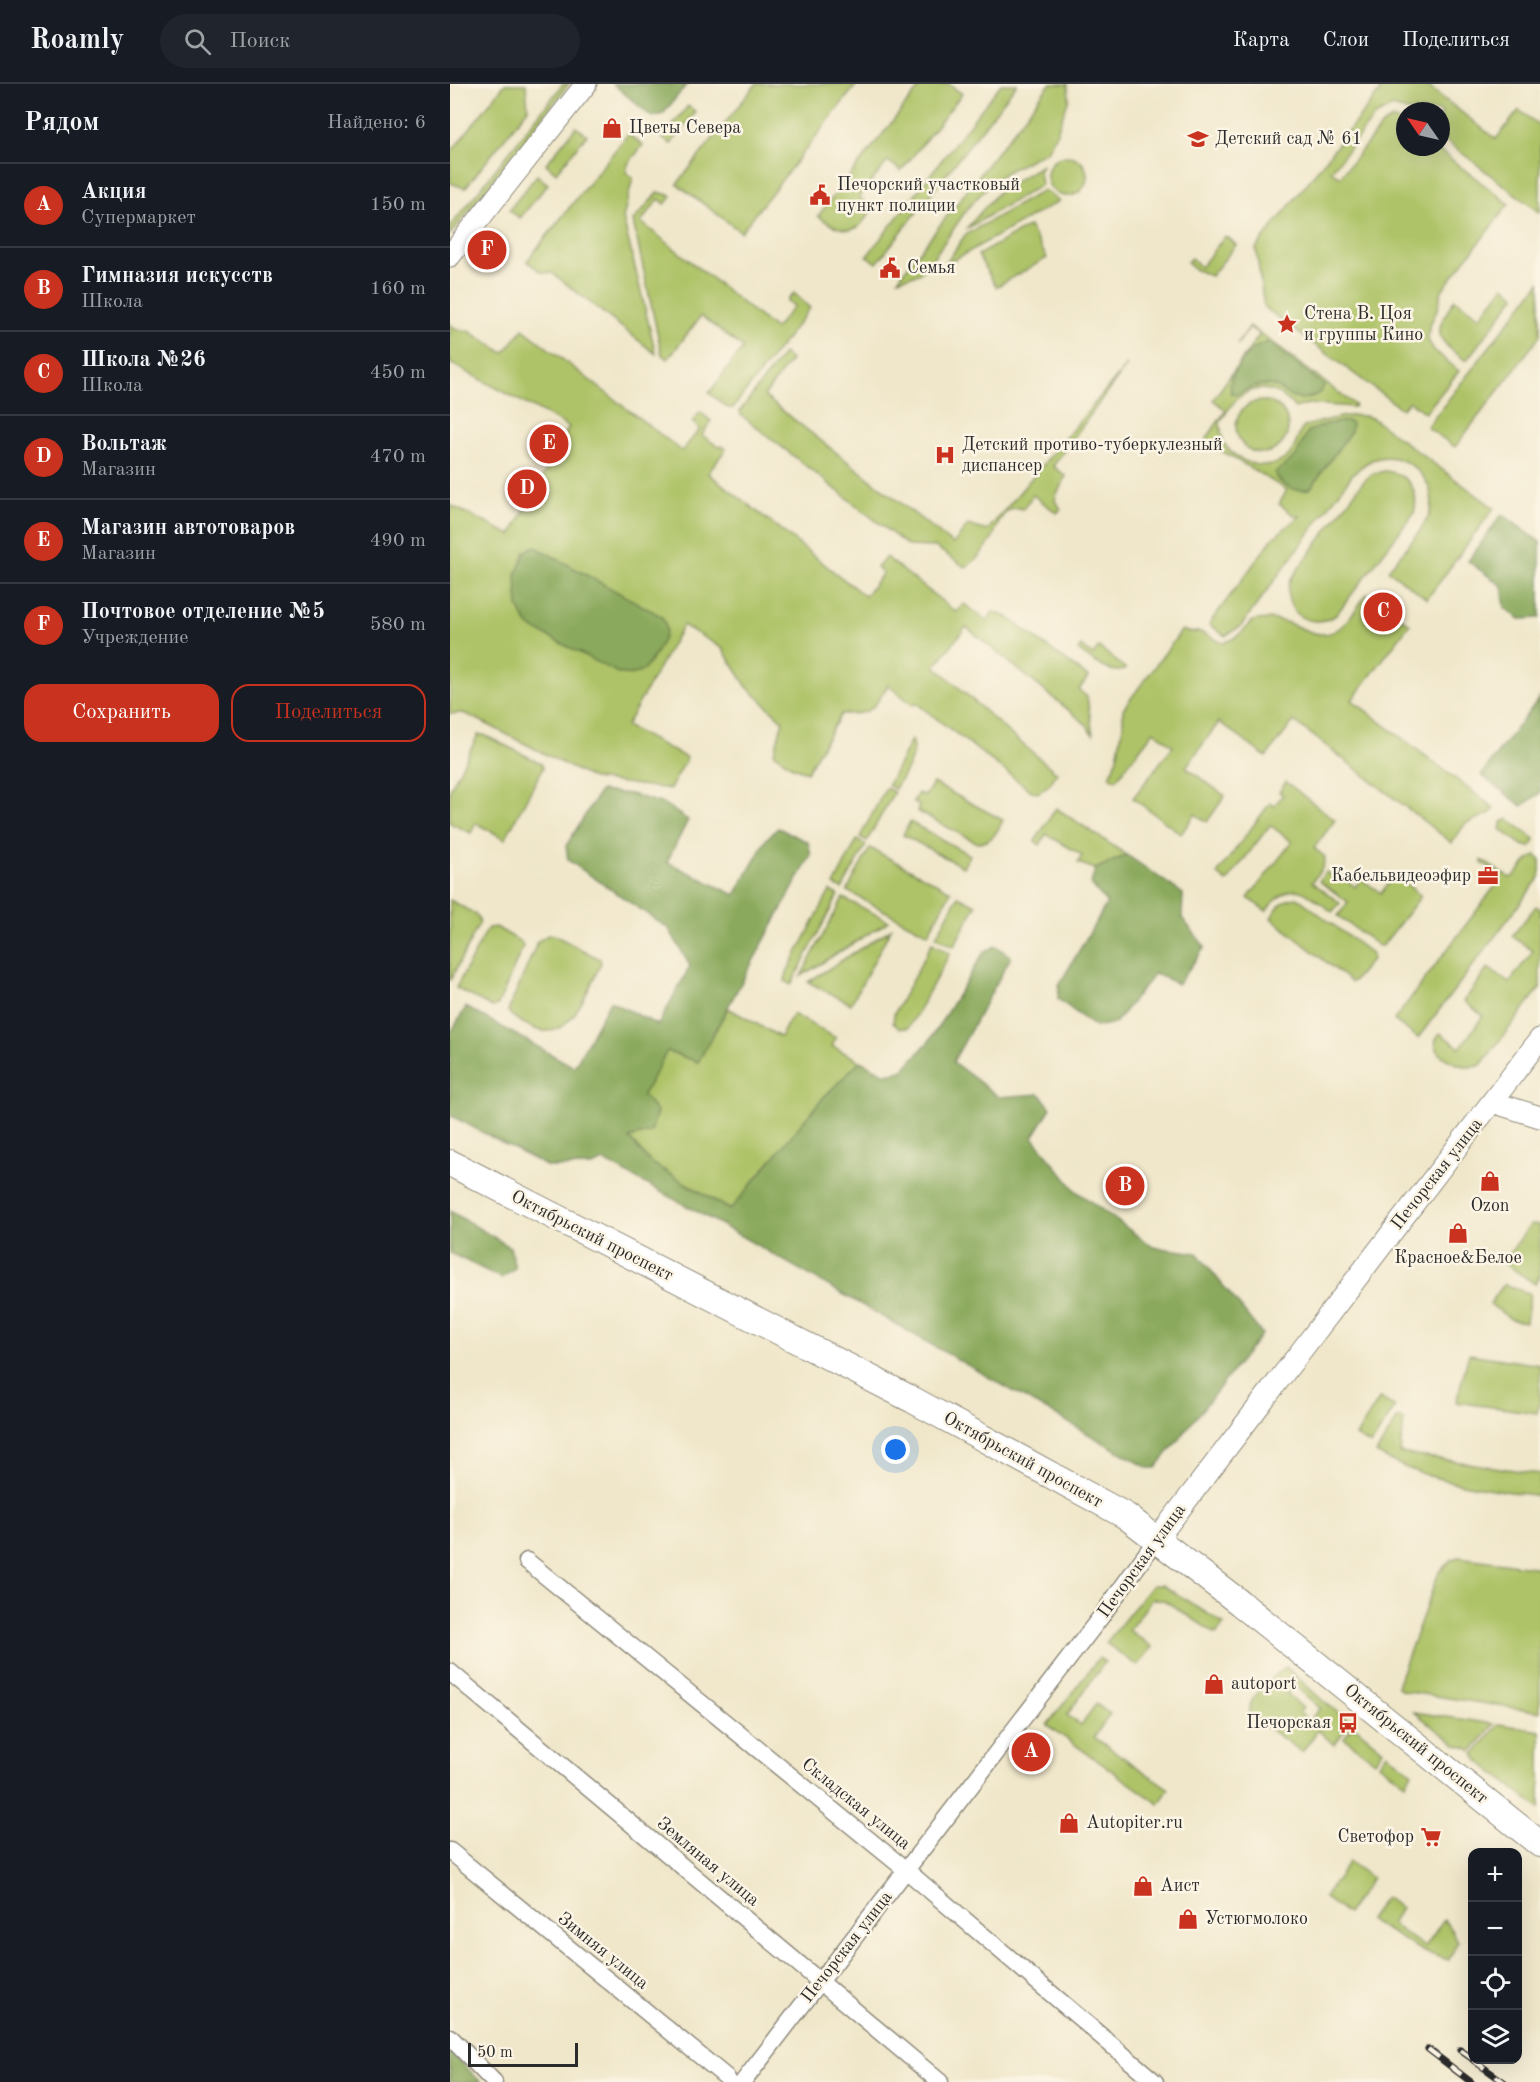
<!DOCTYPE html>
<html lang="ru">
<head>
<meta charset="utf-8">
<style>
	:root { --surface:#171b24; --page:#20242c; --text:#f1f3f6; --muted:#9ea1a6; --line:#363941; --accent:#c8321e }
	body { margin:0; font-family:"Old Standard TT",serif; background:var(--page); color:var(--text) }
	.controls { position:absolute; right:18px; bottom:18px; display:grid; overflow:hidden; border-radius:12px; box-shadow:0 6px 24px #0002 }
	.controls button { width:54px; height:54px; display:grid; place-items:center; padding:0; border:0; border-bottom:2px solid var(--line); background:var(--surface); color:var(--text); font:30px sans-serif }
	.compass { position:absolute; left:946px; top:18px; width:54px; height:54px; border-radius:50%; background:var(--surface); box-shadow:0 6px 24px #0002; rotate:304deg }
	.scale { position:absolute; left:18px; bottom:15px; width:110px; box-sizing:border-box; padding-left:6px; border:3px solid #2b2b2b; border-top:0; font-size:16px; line-height:21px; white-space:nowrap; color:#2b2b2b; -webkit-text-stroke:4px #fcf5e5; paint-order:stroke }
	.you { position:absolute; left:446px; top:1366px; width:21px; height:21px; margin:-15px; border:4px solid #fff; border-radius:50%; background:#1a73e8; box-shadow:0 0 0 9px #1a73e833 }
	.badge { display:grid; place-items:center; width:39px; height:39px; border-radius:50%; background:var(--accent); color:#fff; font-size:20px; font-weight:700 }
	.pin { position:absolute; translate:-50% -50%; border:3px solid #fff; box-shadow:0 2px 6px #0006 }
	.list { margin:0; padding:0; list-style:none }
	h2 { display:flex; justify-content:space-between; align-items:center; height:78px; margin:0; padding:0 24px; font-size:26px }
	h2 small { font-size:20px; font-weight:400; color:var(--muted) }
	.list li { display:grid; grid-template-columns:39px 1fr auto; gap:18px; align-items:center; box-sizing:border-box; height:84px; padding:0 24px; border-top:2px solid var(--line) }
	.list b { display:block; font-size:22px; white-space:nowrap }
	.list p { margin:0; font-size:20px; white-space:nowrap; color:var(--muted) }
	.list em { font-size:20px; font-style:normal; color:var(--muted) }
	.actions { display:flex; gap:12px; padding:18px 24px }
	.actions a { flex:1; padding:14px 0; border:2px solid var(--accent); border-radius:18px; text-align:center; font-size:21px; color:var(--accent) }
	.actions .main { background:var(--accent); color:#fff }
	.icon { flex:none; width:33px; height:33px; fill:none; stroke:currentColor; stroke-width:2; stroke-linecap:round; stroke-linejoin:round }
	.map { position:relative; flex:none; width:1090px; height:1998px; overflow:hidden }
	header { display:flex; align-items:center; gap:36px; box-sizing:border-box; height:84px; padding:0 30px; background:var(--surface); border-bottom:2px solid var(--line) }
	header strong { font-size:28px }
	nav { display:flex; gap:33px; margin-inline-start:auto; font-size:21px }
	.search { width:420px; height:54px; background:var(--page); display:flex; align-items:center; gap:15px; box-sizing:border-box; padding:0 21px; border-radius:33px; color:var(--muted); font-size:22px }
	main { display:flex }
	aside { flex:1; background:var(--surface) }
	.map>svg:first-child { display:block }
</style>
</head>
<body>
<header>
<strong>Roamly</strong>
<div class="search"><svg class="icon" aria-label="search" viewBox="0 0 24 24"><circle cx="10" cy="10" r="6"/><path d="M15 15l6 6"/></svg>Поиск</div>
<nav><a>Карта</a><a>Слои</a><a>Поделиться</a></nav>
</header>
<main>
<aside>
<h2>Рядом<small>Найдено: 6</small></h2>
<ul class="list">
<li><span class="badge">A</span><div><b>Акция</b><p>Супермаркет</p></div><em>150 m</em></li>
<li><span class="badge">B</span><div><b>Гимназия искусств</b><p>Школа</p></div><em>160 m</em></li>
<li><span class="badge">C</span><div><b>Школа №26</b><p>Школа</p></div><em>450 m</em></li>
<li><span class="badge">D</span><div><b>Вольтаж</b><p>Магазин</p></div><em>470 m</em></li>
<li><span class="badge">E</span><div><b>Магазин автотоваров</b><p>Магазин</p></div><em>490 m</em></li>
<li><span class="badge">F</span><div><b>Почтовое отделение №5</b><p>Учреждение</p></div><em>580 m</em></li>
</ul>
<div class="actions"><a class="main">Сохранить</a><a>Поделиться</a></div>
</aside>
<div class="map">
<svg width="1090" height="1998" viewBox="0 0 1090 1998">
	<rect width="100%" height="100%" fill="#fcf5e5"/>
	<filter id="ink" filterUnits="userSpaceOnUse"><feTurbulence type="fractalNoise" baseFrequency=".0167" numOctaves="2"/><feDisplacementMap in="SourceGraphic" scale="12" xChannelSelector="R" yChannelSelector="G"/><feConvolveMatrix kernelMatrix="1 2 1 2 8 2 1 2 1" color-interpolation-filters="sRGB"/></filter>
	<filter id="wash" filterUnits="userSpaceOnUse"><feTurbulence type="fractalNoise" baseFrequency=".008" numOctaves="4" result="noise"/><feDisplacementMap in="SourceGraphic" scale="24" xChannelSelector="R" yChannelSelector="G"/><feGaussianBlur stdDeviation="1.35" result="paint"/><feColorMatrix in="noise" values="0 0 0 0 0 0 0 0 0 0 0 0 0 0 0 0 0 1.4 0 .05"/><feComposite in="paint" operator="in"/></filter>
	<g filter="url(#wash)">
		<rect width="100%" height="100%" fill="#f0e7ca"/>
		<g fill="#aec367" stroke="#6c7749" stroke-width="1.5" fill-rule="evenodd">
			<path d="M55,0H76L78,25L15,104L0,99V69Z"/>
			<path d="M113,0H119L0,151V143Z"/>
			<path d="M306,0H407L291,148L227,100Z"/>
			<path d="M472,0H499L512,10L451,87L438,77L409,113L423,124C419,129 414,139 408,143C395,151 378,139 368,132Z"/>
			<path d="M551,0H567L427,179L417,172Z"/>
			<path d="M600,0H618L619,15L605,53L597,67L556,88L539,101L518,124L477,183L469,190L448,195Z"/>
			<path d="M928,0H975L1046,55L1069,26L1090,42V129L991,53V27H957L942,23L925,32L881,87L890,93L932,41L942,35L955,40V63H985L1059,120L992,206L988,224L979,243L978,256L984,266L1009,287L975,329L959,317L952,325L814,223L806,164L930,7Z"/>
			<path d="M238,22L246,28L221,60L212,54Z"/>
			<path d="M126,43L137,51L106,89L96,80Z"/>
			<path d="M178,50L193,61L178,80L176,88L183,94L173,134L206,270L102,189L91,188L77,177Z"/>
			<circle cx="617" cy="92" r="20"/>
			<path d="M592,81L589,88L591,101L516,145L549,107Z"/>
			<path d="M87,91L98,100L70,134L59,126Z"/>
			<path d="M594,106L609,117L495,181L515,151Z"/>
			<path d="M208,108L222,112L215,120L209,115L191,138L325,245L344,222L337,217L344,209L360,224L283,324H278L259,309L293,264L251,232L218,275L212,271L183,137Z"/>
			<path d="M579,142L597,174L546,203L528,171Z"/>
			<path d="M774,153L779,154L786,161L761,192L744,185L737,178L741,174L751,183Z"/>
			<path d="M1090,198V252L1005,363L977,343Z"/>
			<path d="M1054,202L1066,211L1016,277C983,253 983,249 1005,215L1030,233Z"/>
			<path d="M0,240L7,246L19,247L54,269L73,245L232,367L250,345L242,338L250,328L261,337L252,351L269,363L272,362L276,365L258,389L415,512L433,489L427,484L436,473L506,528L514,520L537,537L543,528L557,533L638,593L629,606L637,613L643,650L639,646L638,642L516,543L485,582L558,648L607,689L600,700L588,709L580,706L466,619L463,621L438,601C422,626 422,631 391,630L357,688L343,683L324,669L333,637L297,603L272,564L233,541L176,642L237,674L220,705L143,695L31,637L13,629L0,630V421L61,451L119,343L0,279Z"/>
			<path d="M800,242L905,321L904,323L858,320L845,324C832,307 810,298 791,312C782,318 776,330 770,338C771,345 771,355 775,361C789,380 818,389 837,373C848,364 846,349 855,342C875,337 902,327 922,334L1044,424L977,515L938,486C950,471 977,442 981,425C987,397 957,368 929,374C918,376 910,383 902,391L791,542L775,552L759,540L823,454L850,432L844,431L829,420L837,406L755,357L776,326L763,316L810,250L799,243L787,261Z"/>
			<path d="M333,270L341,276L314,312L503,460L518,441L537,447L677,281L603,382L616,392L606,412L605,417L611,425L607,429L583,411L573,425C553,419 548,441 542,455C538,462 523,481 515,483L485,463L458,462L291,331L290,327Z"/>
			<circle cx="812" cy="343" r="26"/>
			<path d="M935,387C958,389 970,407 964,429L886,531C859,548 830,527 840,496L912,399L922,390Z"/>
			<path d="M917,510L960,540L902,616L1044,724L1041,729L1015,740L1002,759L844,637L816,673L769,638L736,683L775,712L757,738L745,730L731,750L683,714L723,662L704,647L666,696L660,692L667,674L673,641V625L732,546L737,548H750L773,559C786,555 794,548 802,537C816,534 830,535 843,541C859,547 873,557 891,543C901,534 909,520 917,510Z"/>
			<path d="M631,562L643,571L649,563L676,585C660,593 641,575 628,566Z"/>
			<path d="M28,651H34L91,679L93,684L55,755L26,739L21,749L0,739V705Z"/>
			<path d="M461,656C469,671 452,692 445,705L438,701Z"/>
			<path d="M836,698L885,736L864,764L875,773L873,783L862,798L890,819L882,828C853,806 843,793 816,827L798,814L842,758L820,741L777,798L767,790L820,719L824,722L833,711L829,708Z"/>
			<path d="M483,699L553,736C547,749 542,758 527,759L467,727L469,722L463,718L468,709L475,712Z"/>
			<path d="M436,704L444,708L417,757L410,753Z"/>
			<path d="M606,724L677,771L645,785L628,779L632,771L596,750L590,761L585,757Z"/>
			<path d="M1058,735L1085,755L1083,760L1080,763L1072,761L1050,745L1052,738Z"/>
			<path d="M460,738L520,771L513,783L453,751Z"/>
			<path d="M407,756L416,761L392,805L384,801Z"/>
			<path d="M420,764L501,807L478,850L397,807Z"/>
			<path d="M1086,772L1090,775V793L968,954L944,936L1049,797L1042,791L1044,788L1032,779V776L1060,794C1071,790 1073,775 1086,772Z"/>
			<path d="M876,788L883,792H891L905,803L911,795L931,809L945,790L971,812L933,861L929,862L888,832L898,818L869,797Z"/>
			<path d="M380,807L388,811L341,901L335,897L337,888Z"/>
			<path d="M508,812L526,821L504,862L486,853Z"/>
			<path d="M393,814L439,837L351,892Z"/>
			<path d="M848,814L922,870V875L904,897L901,898L821,834C827,823 834,814 848,814Z"/>
			<path d="M0,816L27,831L30,838L0,897Z"/>
			<path d="M1086,822L1090,825V904L1031,981C1019,987 989,976 986,962C984,957 987,953 990,949L1010,964L1033,932L1014,917L1038,884L1059,899L1083,867L1062,852Z"/>
			<path d="M46,843L71,858L73,862L48,921L42,923L6,904L38,844Z"/>
			<path d="M441,845L401,920L358,898Z"/>
			<path d="M98,851H104L150,875L151,879C138,905 120,963 81,943C73,939 63,935 58,927L88,857Z"/>
			<path d="M482,859L500,869L461,940L458,944H449L443,939L444,930Z"/>
			<path d="M278,924L330,953L343,930L386,954L382,962L410,977L372,1015L281,1126L200,1078L179,1054L201,1048L193,1011L217,966L248,978Z"/>
			<path d="M1081,1140L1090,1141V1192L1085,1200L1053,1178Z"/>
			<path d="M1054,1200L1080,1210L1076,1238L1062,1236L1040,1220Z"/>
			<path d="M1019,1270L1090,1281V1315L1087,1329L1006,1318Z"/>
			<path d="M930,1314L945,1323L921,1361L906,1352Z"/>
			<path d="M948,1334L954,1336L950,1369L1090,1390V1412C1030,1403 980,1400 926,1369Z"/>
			<path d="M1008,1473L1090,1484V1628L953,1607L948,1604V1599L989,1488L1001,1476Z"/>
			<path d="M702,1501H712L774,1540L766,1550L714,1516L702,1515L679,1546L702,1563L688,1582L656,1559Z"/>
			<path d="M649,1574L655,1578L617,1631L631,1641L646,1620L660,1630L644,1653L719,1705L709,1720L597,1641Z"/>
			<path d="M836,1583L872,1616L901,1638L884,1661L868,1646L852,1668L800,1631C794,1613 824,1593 836,1583ZM844,1601L870,1624L859,1637L849,1628L853,1624L837,1610Z"/>
			<path d="M964,1628L1044,1640L1022,1667L1018,1664L1007,1661Z"/>
			<path d="M1049,1640L1090,1647V1725L1030,1678L1024,1670Z"/>
			<path d="M903,1641L933,1666L925,1677L894,1654Z"/>
			<path d="M937,1669L962,1689L955,1699L929,1680Z"/>
			<path d="M899,1778L922,1794L897,1830L874,1813Z"/>
			<path d="M935,1813L951,1824L941,1840L975,1863L994,1835L1008,1857L999,1876L974,1868L919,1836Z"/>
		</g>
		<g fill="#8aa95c" stroke="#5a6a44" stroke-width="1.5">
			<path d="M163,0H237L213,30L202,33Z"/>
			<path d="M818,258L874,301C872,308 868,311 861,313C836,322 836,299 813,301C802,301 795,307 786,311L782,310C775,297 791,276 801,267C805,262 813,261 818,258Z"/>
			<path d="M897,337L902,339L901,347L861,404C847,410 830,402 825,389L846,372L858,347L877,340Z"/>
			<path d="M1052,430L1090,458V534L1070,535L1055,524L1052,502L1018,477Z"/>
			<path d="M84,462L211,532C214,536 216,540 216,546C215,556 200,581 192,587C185,591 176,591 168,589L80,543L76,538L68,523L66,491L75,468Z"/>
			<path d="M1090,613V709L1072,722L1031,691Z"/>
			<path d="M150,707L181,710L214,720L238,736L217,778L285,811L317,754L328,744L358,758L361,771L248,978L217,967L193,1011L207,1028L201,1048L179,1054L200,1078L280,1126L372,1015L410,977L436,990L452,987L480,956L534,868L546,862L561,873L503,978L549,1013L590,1010L601,1024L583,1053L625,1106L703,1163L747,1169L812,1250L706,1384H698L268,1139L154,1077L142,1082L98,1083L0,1031V950L16,923L124,983L160,917L208,941L240,882L219,845L118,776L116,762Z"/>
			<path d="M677,771L733,810L732,834L755,863L728,900L705,889L665,939L645,943L608,915L609,901L657,819L641,800L645,785Z"/>
			<path d="M0,1127L60,1163L65,1184L51,1194L0,1169Z"/>
			<path d="M0,1967L31,1998H0Z"/>
		</g>
	</g>
	<g filter="url(#ink)">
		<g fill="none" stroke-linecap="round" stroke-linejoin="round">
			<g stroke="#8e897a" stroke-width="19">
				<g id="minor">
					<path d="M77,1477L456,1786L705,1998"/>
					<path d="M0,1588L490,1998"/>
					<path d="M0,1767L276,1993L279,1998"/>
					<path d="M0,1953L44,1998"/>
					<path d="M293,1998L650,1534L707,1455"/>
				</g>
			</g>
			<g stroke="#8e897a" stroke-width="23">
				<g id="tertiary">
					<path d="M0,172L136,0"/>
					<path d="M1042,1018L1090,1033"/>
					<path d="M707,1455L1090,955"/>
				</g>
			</g>
			<g stroke="#8e897a" stroke-width="28">
				<path id="primary" d="M0,1079L463,1316L676,1432L790,1519L1090,1760"/>
			</g>
			<use href="#minor" stroke="#fff" stroke-width="16"/>
			<use href="#tertiary" stroke="#fff" stroke-width="21"/>
			<use href="#primary" stroke="#fff" stroke-width="26"/>
			<g stroke="#2b2b2b" stroke-width="7">
				<g id="rail">
					<path d="M978,1965L1021,1998"/>
					<path d="M1010,1966L1023,1975"/>
					<path d="M1023,1976L1054,1998"/>
				</g>
			</g>
			<use href="#rail" stroke="#fcf5e5" stroke-width="4.5" stroke-dasharray="14" stroke-linecap="butt"/>
		</g>
	</g>
	<defs>
		<g id="shop-bare" transform="scale(1.62)"><path d="M-5-2.5h2.3a2.7 3.5 0 0 1 5.4 0H5L5.5 6h-11ZM-1.5-2.5h3a1.5 2.3 0 0 0-3 0Z" fill="#c8321e" stroke="#fcf5e5" stroke-width="2.5" paint-order="stroke"/></g>
		<g id="school-bare" transform="scale(1.62)"><path d="M0-5L7-2L0 1L-7-2ZM-4 1L0 2.5L4 1V4Q0 6-4 4Z" fill="#c8321e" stroke="#fcf5e5" stroke-width="2.5" paint-order="stroke"/></g>
		<g id="civic-bare" transform="scale(1.62)"><path d="M-.6-6.5H3V-4.5H.6V-3L4-1V1h2V6H-6V1h2V-1L-.6-3ZM-1.2 2.5V6h2.4V2.5Z" fill="#c8321e" stroke="#fcf5e5" stroke-width="2.5" paint-order="stroke"/></g>
		<g id="sight-bare" transform="scale(1.62)"><path d="M0-6L1.8-2.2L6-1.7L2.9 1.2L3.7 5.4L0 3.3L-3.7 5.4L-2.9 1.2L-6-1.7L-1.8-2.2Z" fill="#c8321e" stroke="#fcf5e5" stroke-width="2.5" paint-order="stroke"/></g>
		<g id="hospital-bare" transform="scale(1.62)"><path d="M-5-5h3v3.5h4V-5h3V5h-3V1.5h-4V5h-3Z" fill="#c8321e" stroke="#fcf5e5" stroke-width="2.5" paint-order="stroke"/></g>
		<g id="office-bare" transform="scale(1.62)"><path d="M-6-3h4V-5.5h4V-3h4V5H-6ZM-1-4.5V-3h2v-1.5ZM-6 0V1H6V0Z" fill="#c8321e" stroke="#fcf5e5" stroke-width="2.5" paint-order="stroke"/></g>
		<g id="bus-bare" transform="scale(1.62)"><path d="M-5-6H5V4H4V6H2V4H-2V6H-4V4H-5ZM-3.5-4V0h7V-4ZM-3.5 1.2v1.5H-2V1.2ZM2 1.2v1.5H3.5V1.2Z" fill="#c8321e" stroke="#fcf5e5" stroke-width="2.5" paint-order="stroke"/></g>
		<g id="supermarket-bare" transform="scale(1.62)"><path d="M-6-5.5h2.5l.6 2H6L4.5 2H-2.5L-4.4-4H-6ZM-1.5 3.2a1.3 1.3 0 1 0 .1 0ZM3 3.2a1.3 1.3 0 1 0 .1 0Z" fill="#c8321e" stroke="#fcf5e5" stroke-width="2.5" paint-order="stroke"/></g>
	</defs>
	<g fill-rule="evenodd">
		<use href="#shop-bare" x="162" y="44"/>
		<use href="#school-bare" x="748" y="55"/>
		<use href="#civic-bare" x="370" y="111"/>
		<use href="#civic-bare" x="440" y="184"/>
		<use href="#sight-bare" x="837" y="240"/>
		<use href="#hospital-bare" x="495" y="371"/>
		<use href="#office-bare" x="1038" y="792"/>
		<use href="#shop-bare" x="1040" y="1097"/>
		<use href="#shop-bare" x="1008" y="1149"/>
		<use href="#shop-bare" x="764" y="1600"/>
		<use href="#bus-bare" x="898" y="1639"/>
		<use href="#shop-bare" x="619" y="1739"/>
		<use href="#supermarket-bare" x="981" y="1753"/>
		<use href="#shop-bare" x="693" y="1802"/>
		<use href="#shop-bare" x="738" y="1835"/>
	</g>
	<g text-anchor="middle" dominant-baseline="central" stroke-width="5" stroke-linejoin="round" paint-order="stroke">
		<g font-size="18" fill="#2b2b2b" stroke="#fcf5e5" text-anchor="start">
			<text x="179" y="44">Цветы Севера</text>
			<text x="765" y="55">Детский сад № 61</text>
			<text x="387" y="101">Печорский участковый<tspan x="387" dy="21">пункт полиции</tspan></text>
			<text x="457" y="184">Семья</text>
			<text x="854" y="230">Стена В. Цоя<tspan x="854" dy="21">и группы Кино</tspan></text>
			<text x="512" y="361">Детский противо-туберкулезный<tspan x="512" dy="21">диспансер</tspan></text>
			<text x="1021" y="792" text-anchor="end">Кабельвидеоэфир</text>
			<text x="1040" y="1122" text-anchor="middle">Ozon</text>
			<text x="1008" y="1174" text-anchor="middle">Красное&amp;Белое</text>
			<text x="781" y="1600">autoport</text>
			<text x="881" y="1639" text-anchor="end">Печорская</text>
			<text x="636" y="1739">Autopiter.ru</text>
			<text x="964" y="1753" text-anchor="end">Светофор</text>
			<text x="710" y="1802">Аист</text>
			<text x="755" y="1835">Устюгмолоко</text>
		</g>
		<g font-size="18" fill="#2b2b2b" stroke="#fcf5e5">
			<text transform="translate(987 1090) rotate(-52)">Печорская улица</text>
			<text transform="translate(142 1152) rotate(27)">Октябрьский проспект</text>
			<text transform="translate(573 1376) rotate(29)">Октябрьский проспект</text>
			<text transform="translate(692 1477) rotate(-54)">Печорская улица</text>
			<text transform="translate(966 1660) rotate(39)">Октябрьский проспект</text>
			<text transform="translate(406 1720) rotate(39)">Складская улица</text>
			<text transform="translate(258 1778) rotate(40)">Земляная улица</text>
			<text transform="translate(397 1863) rotate(-52)">Печорская улица</text>
			<text transform="translate(153 1867) rotate(39)">Зимняя улица</text>
		</g>
	</g>
</svg>
<div class="controls">
<button>+</button>
<button>−</button>
<button><svg class="icon" aria-label="locate" viewBox="0 0 24 24"><circle cx="12" cy="12" r="6"/><path d="M12 2v4M12 18v4M2 12h4M18 12h4"/></svg></button>
<button><svg class="icon" aria-label="layers" viewBox="0 0 24 24"><path d="M12 4l9 5-9 5-9-5zM3 14l9 5 9-5"/></svg></button>
</div>
<svg class="compass" viewBox="-18 -18 36 36"><path d="M0-13l5 13h-10z" fill="#e53935"/><path d="M0 13l5-13h-10z" fill="#9ea1a6"/></svg>
<div class="scale">50 m</div>
<div class="you"></div>
<div class="pin badge" style="left:581px;top:1668px">A</div>
<div class="pin badge" style="left:675px;top:1102px">B</div>
<div class="pin badge" style="left:933px;top:528px">C</div>
<div class="pin badge" style="left:77px;top:405px">D</div>
<div class="pin badge" style="left:99px;top:360px">E</div>
<div class="pin badge" style="left:37px;top:166px">F</div>
</div>
</main>
</body>
</html>
